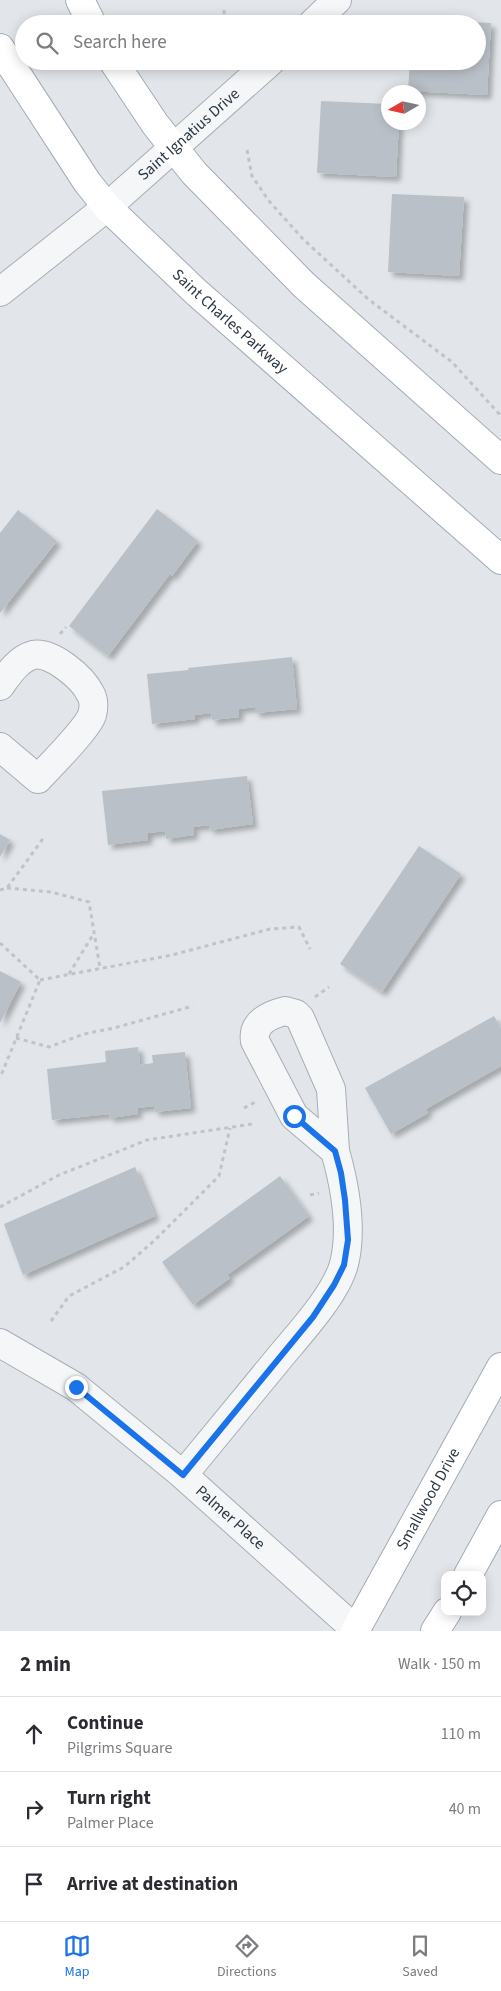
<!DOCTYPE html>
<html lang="en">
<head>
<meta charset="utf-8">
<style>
	:root { --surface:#fff; --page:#f7f7f7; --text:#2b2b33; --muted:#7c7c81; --line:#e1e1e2; --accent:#1a73e8 }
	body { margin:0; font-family:"Source Sans 3",sans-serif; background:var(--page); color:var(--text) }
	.controls { position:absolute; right:15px; bottom:15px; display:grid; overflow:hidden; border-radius:10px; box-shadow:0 2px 12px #0003 }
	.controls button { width:45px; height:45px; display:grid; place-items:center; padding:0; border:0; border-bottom:1px solid var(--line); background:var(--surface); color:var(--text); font:25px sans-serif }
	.compass { position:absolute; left:381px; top:85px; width:45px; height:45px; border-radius:50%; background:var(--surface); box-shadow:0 2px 12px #0003; rotate:261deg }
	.stop { position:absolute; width:15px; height:15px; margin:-11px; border:4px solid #1a73e8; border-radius:50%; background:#fff }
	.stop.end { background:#1a73e8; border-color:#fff; box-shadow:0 1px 5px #0008 }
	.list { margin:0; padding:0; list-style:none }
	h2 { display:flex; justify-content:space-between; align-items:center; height:65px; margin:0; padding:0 20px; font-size:21px }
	h2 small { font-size:16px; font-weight:400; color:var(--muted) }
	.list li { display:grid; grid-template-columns:32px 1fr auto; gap:15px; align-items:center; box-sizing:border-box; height:75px; padding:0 20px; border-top:1px solid var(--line) }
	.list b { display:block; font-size:19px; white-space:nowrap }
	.list p { margin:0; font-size:16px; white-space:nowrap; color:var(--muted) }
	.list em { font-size:16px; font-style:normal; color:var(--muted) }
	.icon { flex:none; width:28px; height:28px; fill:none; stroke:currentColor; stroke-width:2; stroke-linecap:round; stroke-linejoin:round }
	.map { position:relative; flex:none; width:501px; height:1631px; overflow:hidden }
	.search { position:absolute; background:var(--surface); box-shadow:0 2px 12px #0003; left:15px; right:15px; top:15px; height:55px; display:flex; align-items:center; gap:12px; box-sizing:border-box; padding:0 18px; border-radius:28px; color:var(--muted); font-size:19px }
	.sheet { height:290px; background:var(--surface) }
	nav { display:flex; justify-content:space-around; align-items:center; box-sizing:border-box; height:70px; border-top:1px solid var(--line); background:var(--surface); font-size:14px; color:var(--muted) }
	nav a { display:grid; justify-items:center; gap:2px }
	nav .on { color:var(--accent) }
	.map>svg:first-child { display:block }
</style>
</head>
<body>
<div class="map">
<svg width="501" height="1631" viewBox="0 0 501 1631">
	<defs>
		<filter id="shadow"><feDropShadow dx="4.5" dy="4.5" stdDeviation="2.5" flood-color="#0004"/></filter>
	</defs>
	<rect width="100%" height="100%" fill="#e2e6ea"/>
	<g fill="#b9c0c7" filter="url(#shadow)">
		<path d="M412,19L491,23L487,95L408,91L410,61H477V24H412Z"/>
		<path d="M321,101L388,104V122H399L396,177L317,173Z"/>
		<path d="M392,194L464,197L459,276L388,272Z"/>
		<path d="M157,509L198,541L172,576L170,574L108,656L69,626Z"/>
		<path d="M18,510L57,541L0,613V533Z"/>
		<path d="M292,657L297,709L255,713V707L239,709V717L212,720L211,713L195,715V719L152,724L147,674L189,670L188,668Z"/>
		<path d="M247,776L253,824L210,830L209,825L193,827L194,835L166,839L165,831L148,833V840L108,845L102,791Z"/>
		<path d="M0,834L10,840L0,857Z"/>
		<path d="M419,846L461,874L382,992L340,964Z"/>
		<path d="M0,971L21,982L0,1023Z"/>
		<path d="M494,1016L501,1028V1066L426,1109L428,1113L391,1134L365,1088Z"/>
		<path d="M138,1047L140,1065L153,1063L152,1055L185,1052L191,1108L155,1112L154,1106L137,1108L138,1114L110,1118L109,1114L52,1120L47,1069L106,1062L105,1051Z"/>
		<path d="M135,1167L155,1216L23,1275L4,1224Z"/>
		<path d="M280,1176L309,1216L227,1275L230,1278L193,1305L162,1262Z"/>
	</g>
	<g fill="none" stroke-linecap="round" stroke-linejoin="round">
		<g stroke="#a7aeb4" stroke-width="30">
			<g id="minor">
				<path d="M312,24L337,0"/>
				<path id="s1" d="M0,292L107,207L271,61"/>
				<path d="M0,686C8,675 18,659 33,655C51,651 82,677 90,693C94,699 94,708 92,715C87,729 50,766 38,779L0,747"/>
				<path d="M285,1011L296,1014L300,1018L331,1089L335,1151L294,1116L255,1041C252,1023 269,1015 285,1011Z"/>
				<path id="s2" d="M0,1343L76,1387L183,1475L357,1631"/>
				<path d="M183,1475C215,1436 247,1397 280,1357C300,1333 336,1294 344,1264C353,1228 345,1186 335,1151"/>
			</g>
		</g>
		<g stroke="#a1acb6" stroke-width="30">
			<g id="major">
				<path d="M80,0L92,24"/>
				<path id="s3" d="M0,48L87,182L107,207L196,292L501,560"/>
				<path d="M113,61L155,124L194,173L304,285L501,460"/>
				<path d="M468,1575L501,1515"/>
				<path id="s4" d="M355,1631L501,1367"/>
				<path d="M435,1631L447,1612"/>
			</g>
		</g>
		<g stroke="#bfc4c9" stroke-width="3" stroke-dasharray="4 4" stroke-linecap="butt">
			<path d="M224,10L225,24"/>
			<path d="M197,62V61"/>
			<path d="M247,150L252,176L269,201L303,239L368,299L452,362L501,416"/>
			<path d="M60,634L66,627"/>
			<path d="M7,888L51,892L89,902L100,968"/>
			<path d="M0,890L7,888L45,836"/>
			<path d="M0,943L40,980L0,1078"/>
			<path d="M69,974L94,933"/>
			<path d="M40,980L172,955L270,929L299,927L310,949"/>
			<path d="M315,997L329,987"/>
			<path d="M16,1038L49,1047L84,1034L114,1028L193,1006"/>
			<path d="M244,1108L257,1101"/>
			<path d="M310,1195L319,1193"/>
			<path d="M0,1207L59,1175L147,1140L252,1124"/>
			<path d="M51,1321L69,1296L124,1267L155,1240L219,1176L230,1128"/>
		</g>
		<use href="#minor" stroke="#f4f6f8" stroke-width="28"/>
		<use href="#major" stroke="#fff" stroke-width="28"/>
	</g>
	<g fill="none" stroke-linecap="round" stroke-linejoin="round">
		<path stroke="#1a73e8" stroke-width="6" d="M76,1387L183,1475L313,1317L334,1285L344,1265L348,1240L345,1200L341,1173L335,1151L294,1116"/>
	</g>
	<g text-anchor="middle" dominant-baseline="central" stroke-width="4.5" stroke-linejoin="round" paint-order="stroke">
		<g font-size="16" fill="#2a3642" stroke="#f1f5f7">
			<text stroke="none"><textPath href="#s1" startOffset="246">Saint Ignatius Drive</textPath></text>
			<text stroke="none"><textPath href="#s3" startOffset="360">Saint Charles Parkway</textPath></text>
			<text stroke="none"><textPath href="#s4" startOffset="151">Smallwood Drive</textPath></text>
			<text stroke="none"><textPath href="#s2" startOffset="290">Palmer Place</textPath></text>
		</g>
	</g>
</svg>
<div class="controls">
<button><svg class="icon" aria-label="locate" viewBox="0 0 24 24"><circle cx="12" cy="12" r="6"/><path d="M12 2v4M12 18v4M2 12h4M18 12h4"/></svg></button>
</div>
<svg class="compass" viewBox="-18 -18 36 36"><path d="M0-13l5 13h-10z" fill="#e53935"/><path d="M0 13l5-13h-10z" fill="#7c7c81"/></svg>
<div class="stop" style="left:294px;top:1116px"></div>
<div class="stop end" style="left:76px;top:1387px"></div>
<div class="search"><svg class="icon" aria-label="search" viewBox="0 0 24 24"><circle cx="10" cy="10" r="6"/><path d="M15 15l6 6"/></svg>Search here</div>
</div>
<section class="sheet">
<h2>2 min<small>Walk · 150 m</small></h2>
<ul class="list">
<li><svg class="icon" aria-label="ahead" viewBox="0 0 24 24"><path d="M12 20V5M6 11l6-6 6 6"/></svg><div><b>Continue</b><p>Pilgrims Square</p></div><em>110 m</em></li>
<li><svg class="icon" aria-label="right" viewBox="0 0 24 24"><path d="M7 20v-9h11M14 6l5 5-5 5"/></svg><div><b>Turn right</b><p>Palmer Place</p></div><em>40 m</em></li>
<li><svg class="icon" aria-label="arrive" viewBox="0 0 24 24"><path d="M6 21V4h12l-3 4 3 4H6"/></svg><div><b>Arrive at destination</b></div></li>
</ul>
</section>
<nav>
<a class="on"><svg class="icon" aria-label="map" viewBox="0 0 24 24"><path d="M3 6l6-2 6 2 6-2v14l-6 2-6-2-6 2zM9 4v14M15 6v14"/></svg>Map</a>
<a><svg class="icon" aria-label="directions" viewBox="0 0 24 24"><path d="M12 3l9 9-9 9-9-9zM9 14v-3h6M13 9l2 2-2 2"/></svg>Directions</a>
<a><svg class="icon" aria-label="saved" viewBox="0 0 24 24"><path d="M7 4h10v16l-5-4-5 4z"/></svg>Saved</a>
</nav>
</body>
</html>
